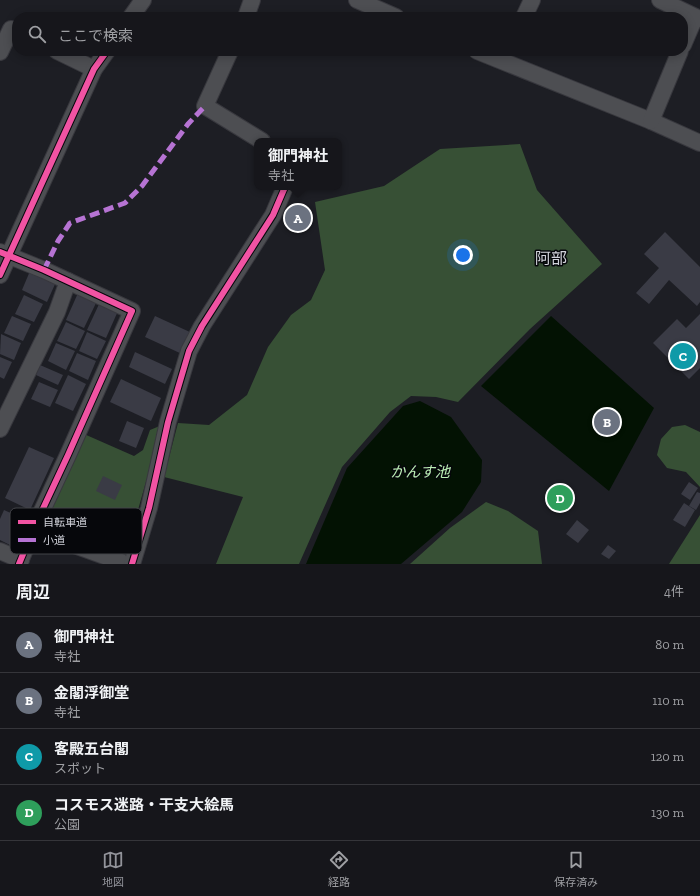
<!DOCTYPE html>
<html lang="ja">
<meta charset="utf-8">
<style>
:root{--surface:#16161b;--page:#1f1f24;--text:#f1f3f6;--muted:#9e9fa3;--line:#35353a;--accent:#92939a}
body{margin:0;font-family:"Zilla Slab","Noto Sans JP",serif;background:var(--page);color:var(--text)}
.you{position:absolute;left:463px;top:255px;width:14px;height:14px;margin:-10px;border:3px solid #fff;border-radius:50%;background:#1a73e8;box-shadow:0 0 0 6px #1a73e833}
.badge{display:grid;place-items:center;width:26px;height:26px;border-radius:50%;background:var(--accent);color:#fff;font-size:13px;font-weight:700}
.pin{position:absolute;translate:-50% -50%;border:2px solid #fff;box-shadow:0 1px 4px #0006}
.popup{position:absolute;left:254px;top:138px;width:88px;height:52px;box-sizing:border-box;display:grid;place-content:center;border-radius:8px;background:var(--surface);filter:drop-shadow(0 1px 3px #0005);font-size:13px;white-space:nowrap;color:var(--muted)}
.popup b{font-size:15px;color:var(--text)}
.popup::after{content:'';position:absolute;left:50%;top:100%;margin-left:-8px;border:8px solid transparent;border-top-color:var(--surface)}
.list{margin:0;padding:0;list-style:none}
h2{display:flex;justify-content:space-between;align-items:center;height:52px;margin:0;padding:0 16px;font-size:17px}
h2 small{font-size:13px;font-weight:400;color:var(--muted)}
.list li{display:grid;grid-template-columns:26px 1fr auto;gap:12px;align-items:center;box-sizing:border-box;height:56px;padding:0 16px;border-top:1px solid var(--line)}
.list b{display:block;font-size:15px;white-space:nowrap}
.list p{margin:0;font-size:13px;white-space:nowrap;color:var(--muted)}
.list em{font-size:13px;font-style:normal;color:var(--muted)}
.icon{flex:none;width:22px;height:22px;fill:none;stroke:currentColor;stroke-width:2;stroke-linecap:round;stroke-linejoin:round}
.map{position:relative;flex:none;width:700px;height:564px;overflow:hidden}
.search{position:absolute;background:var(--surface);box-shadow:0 2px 10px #0003;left:12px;right:12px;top:12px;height:44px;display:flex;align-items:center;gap:10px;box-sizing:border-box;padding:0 14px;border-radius:16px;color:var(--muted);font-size:15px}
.sheet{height:276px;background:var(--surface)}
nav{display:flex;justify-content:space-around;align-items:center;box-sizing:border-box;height:56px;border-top:1px solid var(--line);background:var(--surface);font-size:11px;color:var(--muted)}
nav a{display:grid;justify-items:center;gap:2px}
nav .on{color:var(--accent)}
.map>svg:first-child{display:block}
.forest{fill:#375035}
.water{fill:#031203}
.building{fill:#3a3b45}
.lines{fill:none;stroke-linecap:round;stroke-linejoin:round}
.minor-casing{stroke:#38383e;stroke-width:18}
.minor{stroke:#4d4e52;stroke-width:16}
.quiet{stroke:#b673d3;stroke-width:5;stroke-dasharray:10 5;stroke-linecap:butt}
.cycleway-casing{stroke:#06070b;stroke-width:8}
.cycleway{stroke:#f153a3;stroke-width:6}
.labels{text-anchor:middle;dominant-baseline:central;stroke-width:3;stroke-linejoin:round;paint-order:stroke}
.water-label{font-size:15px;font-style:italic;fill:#bcefb6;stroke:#06070b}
.quarter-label{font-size:16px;fill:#d1d2da;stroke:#06070b}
.key{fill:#06070b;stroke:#434449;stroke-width:1}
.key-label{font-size:11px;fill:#d1d2da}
</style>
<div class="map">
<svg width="700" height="564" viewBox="0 0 700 564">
<rect width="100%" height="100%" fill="#1d1e24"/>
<!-- forest -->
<g class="forest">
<polygon points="520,144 537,190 602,264 530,329 458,402 436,397 411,396 390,412 342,467 299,564 216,564 243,497 164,477 178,423 209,425 247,395 268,347 291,315 311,300 325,270 315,202 384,186 440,149"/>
<polygon points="162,425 125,556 99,540 49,528 45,520 84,434 134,456 143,450 150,430"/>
<polygon points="685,425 700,432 700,487 686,472 667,468 657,455 661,439 672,427"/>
<polygon points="486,502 508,511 538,531 542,564 410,564 450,528"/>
<polygon points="700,515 700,564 669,564"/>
</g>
<!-- water -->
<g class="water">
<polygon points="551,316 654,408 609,491 481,386"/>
<polygon points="420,401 451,417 482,460 481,482 462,512 401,564 306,564 347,468 403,406"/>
</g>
<!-- building -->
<g class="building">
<polygon points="665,232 700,267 700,302 697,306 669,280 649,304 636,293 659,268 644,254"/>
<polygon points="30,271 56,282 47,302 22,290"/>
<polygon points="78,293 97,301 84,328 66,320"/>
<polygon points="24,295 43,304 34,322 15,314"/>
<polygon points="100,302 118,311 106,338 87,330"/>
<polygon points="700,314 700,368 689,379 653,343 677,319 686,328"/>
<polygon points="12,316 31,324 23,341 4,333"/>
<polygon points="155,316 192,333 182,354 145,337"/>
<polygon points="66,322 85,331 76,349 57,341"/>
<polygon points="87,332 106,341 97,359 79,351"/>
<polygon points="1,334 21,343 14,360 0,354"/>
<polygon points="56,343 75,351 66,370 48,361"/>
<polygon points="135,352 172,369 165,384 129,367"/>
<polygon points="77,353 96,361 88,380 69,371"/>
<polygon points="0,357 12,362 4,379 0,377"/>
<polygon points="40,365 63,375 58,385 36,375"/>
<polygon points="68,375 86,384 73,411 55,403"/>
<polygon points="121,379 161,398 151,421 110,402"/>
<polygon points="39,382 58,390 50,407 31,399"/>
<polygon points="127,421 144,428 136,448 119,441"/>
<polygon points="29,447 54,458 30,510 5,498"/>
<polygon points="103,476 122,485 115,500 96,491"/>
<polygon points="689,482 698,488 690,500 681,494"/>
<polygon points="697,492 700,493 700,503 696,510 689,506"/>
<polygon points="684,503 695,510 685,527 673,520"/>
<polygon points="4,510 26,520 14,547 0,540 0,519"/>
<polygon points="577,520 589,530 578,543 566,534"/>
<polygon points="608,545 616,551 609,559 601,554"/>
</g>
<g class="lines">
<!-- minor casing -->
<g class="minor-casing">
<g id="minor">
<polyline points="357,0 396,17"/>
<polyline points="660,0 700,19"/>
<polyline points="131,17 143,0"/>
<polyline points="246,17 252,0"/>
<polyline points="524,17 532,0"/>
<polyline points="683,45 695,17"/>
<polyline points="57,51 94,69"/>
<polyline points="230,51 205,106 262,141"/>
<polyline points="477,51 651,121 700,143"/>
<polyline points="0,52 11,29 17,32"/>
<polyline points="651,121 680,51"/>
<polyline points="0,252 44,270 132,311 68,455 33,530 19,564"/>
<polyline points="0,275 94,69 107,51"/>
<polyline points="0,429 57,312 68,281"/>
<polyline points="33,530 121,562 123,564"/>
<polyline points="0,551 21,560"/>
<polyline points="132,564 149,508 168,422 189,351 202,326 273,215 285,187"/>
</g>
</g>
<!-- minor -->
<use href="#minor" class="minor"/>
<!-- quiet -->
<polyline class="quiet" points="44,270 58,241 70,223 125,203 142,186 188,124 205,106"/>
<!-- cycleway casing -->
<g class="cycleway-casing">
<g id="cycleway">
<polyline points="0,252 44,270 132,311 68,455 33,530 19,564"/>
<polyline points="0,275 94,69 107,51"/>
<polyline points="132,564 149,508 168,422 189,351 202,326 273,215 285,187"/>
</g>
</g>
<!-- cycleway -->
<use href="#cycleway" class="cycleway"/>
</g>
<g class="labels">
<!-- water labels -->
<g class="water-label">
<text x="420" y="472">かんす池</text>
</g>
<!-- quarter labels -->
<g class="quarter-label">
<text x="551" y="258">阿部</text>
</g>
</g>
<!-- legend -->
<rect x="10" y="508" width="132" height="46" rx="6" class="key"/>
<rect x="18" y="520" width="18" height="4" fill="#f153a3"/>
<rect x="18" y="538" width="18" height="4" fill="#b673d3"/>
<g class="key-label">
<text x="43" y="526">自転車道</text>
<text x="43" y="544">小道</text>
</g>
</svg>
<div class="you"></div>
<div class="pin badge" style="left:298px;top:218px;background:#6b7280">A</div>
<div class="popup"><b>御門神社</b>寺社</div>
<div class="pin badge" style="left:607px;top:422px;background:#6b7280">B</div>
<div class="pin badge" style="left:683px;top:356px;background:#0f9aa8">C</div>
<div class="pin badge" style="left:560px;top:498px;background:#2e9e5b">D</div>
<div class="search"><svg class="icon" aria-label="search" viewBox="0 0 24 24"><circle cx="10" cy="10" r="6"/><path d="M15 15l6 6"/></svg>ここで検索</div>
</div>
<section class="sheet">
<h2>周辺<small>4件</small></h2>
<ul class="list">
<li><span class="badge" style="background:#6b7280">A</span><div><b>御門神社</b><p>寺社</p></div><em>80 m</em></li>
<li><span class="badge" style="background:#6b7280">B</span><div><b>金閣浮御堂</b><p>寺社</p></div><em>110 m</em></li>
<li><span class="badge" style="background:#0f9aa8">C</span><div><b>客殿五台閣</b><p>スポット</p></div><em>120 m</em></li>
<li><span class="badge" style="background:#2e9e5b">D</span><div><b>コスモス迷路・干支大絵馬</b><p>公園</p></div><em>130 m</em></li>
</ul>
</section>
<nav>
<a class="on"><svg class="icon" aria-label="map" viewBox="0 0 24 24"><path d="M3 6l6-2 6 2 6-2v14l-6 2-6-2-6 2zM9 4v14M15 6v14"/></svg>地図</a>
<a><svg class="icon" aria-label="directions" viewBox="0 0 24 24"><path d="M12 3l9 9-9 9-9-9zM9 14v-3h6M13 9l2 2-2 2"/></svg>経路</a>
<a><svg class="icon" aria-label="saved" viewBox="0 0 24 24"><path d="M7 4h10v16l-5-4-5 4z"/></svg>保存済み</a>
</nav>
